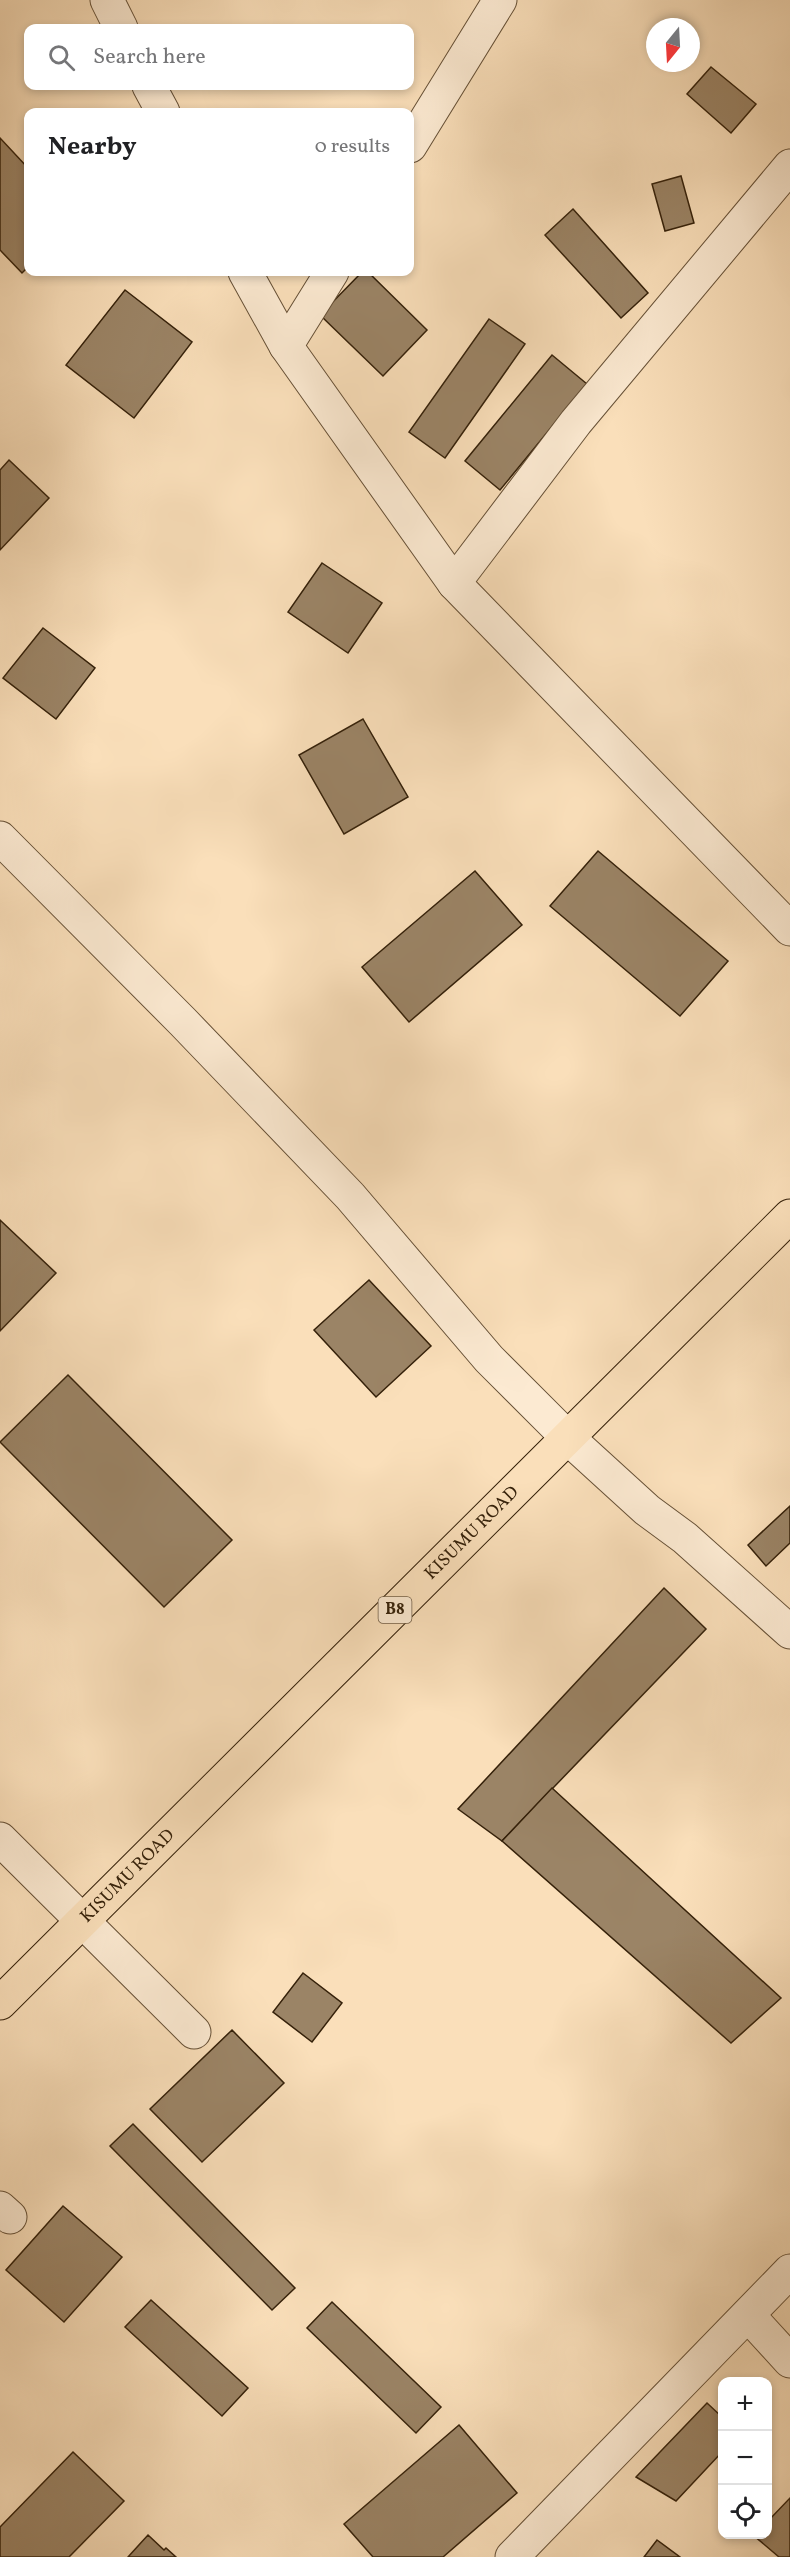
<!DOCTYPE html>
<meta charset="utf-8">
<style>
:root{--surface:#fff;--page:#f6f6f6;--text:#202124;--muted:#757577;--line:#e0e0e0}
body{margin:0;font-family:Vollkorn,serif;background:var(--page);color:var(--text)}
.controls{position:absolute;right:18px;bottom:18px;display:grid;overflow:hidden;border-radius:12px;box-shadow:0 3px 9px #0003}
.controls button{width:54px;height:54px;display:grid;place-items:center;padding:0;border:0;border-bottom:2px solid var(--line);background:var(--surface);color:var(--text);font:30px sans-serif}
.compass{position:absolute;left:646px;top:18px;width:54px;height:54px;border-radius:50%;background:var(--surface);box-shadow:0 3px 9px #0003;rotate:198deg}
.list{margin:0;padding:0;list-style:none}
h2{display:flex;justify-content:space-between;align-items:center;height:78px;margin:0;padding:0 24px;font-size:26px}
h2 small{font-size:20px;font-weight:400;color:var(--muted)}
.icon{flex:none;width:33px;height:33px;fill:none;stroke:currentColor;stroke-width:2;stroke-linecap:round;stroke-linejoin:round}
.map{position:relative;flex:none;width:790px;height:2557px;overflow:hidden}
.search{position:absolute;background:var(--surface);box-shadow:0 3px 9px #0003;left:24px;top:24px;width:390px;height:66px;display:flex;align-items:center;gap:15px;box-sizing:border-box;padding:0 21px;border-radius:12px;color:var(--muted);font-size:22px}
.panel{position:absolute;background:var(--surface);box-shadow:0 3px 9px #0003;left:24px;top:108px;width:390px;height:168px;border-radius:12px}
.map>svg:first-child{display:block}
.building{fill:#9b8466;stroke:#35210a;stroke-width:1.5}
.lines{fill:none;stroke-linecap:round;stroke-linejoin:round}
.street-casing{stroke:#665036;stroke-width:35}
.highway-casing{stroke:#35210a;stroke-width:35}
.street{stroke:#fcead2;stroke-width:33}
.highway{stroke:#fadfba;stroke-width:33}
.labels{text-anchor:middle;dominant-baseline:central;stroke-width:4.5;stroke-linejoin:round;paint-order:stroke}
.shield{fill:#fcead2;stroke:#715d46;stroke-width:1.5}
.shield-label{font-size:16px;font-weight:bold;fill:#35210a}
.street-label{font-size:18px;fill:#35210a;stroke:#fcead2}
</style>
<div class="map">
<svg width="790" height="2557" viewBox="0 0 790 2557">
<rect width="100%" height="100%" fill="#fadfba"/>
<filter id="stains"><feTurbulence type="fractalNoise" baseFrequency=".00333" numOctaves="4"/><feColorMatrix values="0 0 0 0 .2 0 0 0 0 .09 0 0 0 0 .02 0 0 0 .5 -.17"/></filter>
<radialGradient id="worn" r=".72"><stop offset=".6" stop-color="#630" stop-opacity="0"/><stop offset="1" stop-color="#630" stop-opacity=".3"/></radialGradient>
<!-- building -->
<g class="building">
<polygon points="711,67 756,104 731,133 687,94"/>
<polygon points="0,138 28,168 28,267 22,273 0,250"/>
<polygon points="681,176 694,223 665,231 652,184"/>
<polygon points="573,209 648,293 621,318 545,235"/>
<polygon points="362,272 368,272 427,330 383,376 320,315"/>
<polygon points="125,290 192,342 134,418 66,365"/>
<polygon points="489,319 525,344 445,458 409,432"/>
<polygon points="552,355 587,384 500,490 465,461"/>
<polygon points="9,460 49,498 0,550 0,470"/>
<polygon points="322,563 382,603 348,653 288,612"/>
<polygon points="43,628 95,668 56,719 3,678"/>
<polygon points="363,719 408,797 344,834 299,755"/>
<polygon points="598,851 728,961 680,1016 550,906"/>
<polygon points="475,871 522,925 409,1022 362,967"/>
<polygon points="0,1220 56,1273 0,1331"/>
<polygon points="369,1280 431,1346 376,1397 314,1330"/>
<polygon points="68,1375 232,1540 164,1607 0,1442"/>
<polygon points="790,1506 790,1543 766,1566 748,1545"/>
<polygon points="664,1588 706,1629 502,1841 458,1809"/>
<polygon points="552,1788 781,1998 731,2043 502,1841"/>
<polygon points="303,1973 342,2003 312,2042 273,2012"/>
<polygon points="232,2030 284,2083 202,2162 150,2109"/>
<polygon points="133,2124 295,2288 272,2310 110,2146"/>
<polygon points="63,2206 122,2257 64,2322 6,2270"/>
<polygon points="151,2300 248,2388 222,2416 125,2327"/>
<polygon points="332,2302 441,2407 416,2433 307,2328"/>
<polygon points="707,2403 722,2417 722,2452 676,2501 636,2477"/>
<polygon points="459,2425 517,2493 443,2557 373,2557 344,2524"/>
<polygon points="73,2452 124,2501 69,2557 0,2557 0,2527"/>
<polygon points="790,2498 790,2557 779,2557 753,2535 768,2534 768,2521"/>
<polygon points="148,2535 164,2550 166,2548 176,2557 128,2557"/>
<polygon points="657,2540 680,2557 644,2557"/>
</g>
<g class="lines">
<!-- street casing -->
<g class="street-casing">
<g id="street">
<polyline points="107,0 121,28"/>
<polyline points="149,86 163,112"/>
<polyline points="410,146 500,0"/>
<polyline points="245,272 286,346 454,583 790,929"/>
<polyline points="286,346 332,272"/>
<polyline points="454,583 576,422 790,166"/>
<polyline points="0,838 183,1022 350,1196 489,1359 568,1438 647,1510 685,1538 790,1632"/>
<polyline points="0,1839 194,2032"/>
<polyline points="0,2208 10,2217"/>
<polyline points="748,2315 790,2361"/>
<polyline points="512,2557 790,2271"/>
</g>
</g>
<!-- highway casing -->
<g class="highway-casing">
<g id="highway">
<path id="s1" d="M0 2003 790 1216"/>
</g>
</g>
<!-- street -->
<use href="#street" class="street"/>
<!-- highway -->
<use href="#highway" class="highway"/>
</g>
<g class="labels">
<!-- shield labels -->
<rect class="shield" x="378.5" y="1597" width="33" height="26" rx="4.5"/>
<g class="shield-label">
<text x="395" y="1610">B8</text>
</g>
<!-- street labels -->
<g class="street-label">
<text stroke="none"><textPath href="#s1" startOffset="666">KISUMU ROAD</textPath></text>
<text stroke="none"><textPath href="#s1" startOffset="180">KISUMU ROAD</textPath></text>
</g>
</g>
<rect width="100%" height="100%" filter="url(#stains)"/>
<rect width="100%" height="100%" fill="url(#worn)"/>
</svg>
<div class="controls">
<button>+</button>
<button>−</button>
<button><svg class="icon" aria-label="locate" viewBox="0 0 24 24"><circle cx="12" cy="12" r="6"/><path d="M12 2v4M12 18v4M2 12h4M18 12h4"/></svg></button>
</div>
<svg class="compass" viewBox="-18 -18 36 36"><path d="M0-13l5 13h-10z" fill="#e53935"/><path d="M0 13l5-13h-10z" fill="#757577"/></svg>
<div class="search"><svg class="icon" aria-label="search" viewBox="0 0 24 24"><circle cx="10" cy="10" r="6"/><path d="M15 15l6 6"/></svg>Search here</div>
<section class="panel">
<h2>Nearby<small>0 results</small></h2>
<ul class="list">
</ul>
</section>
</div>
